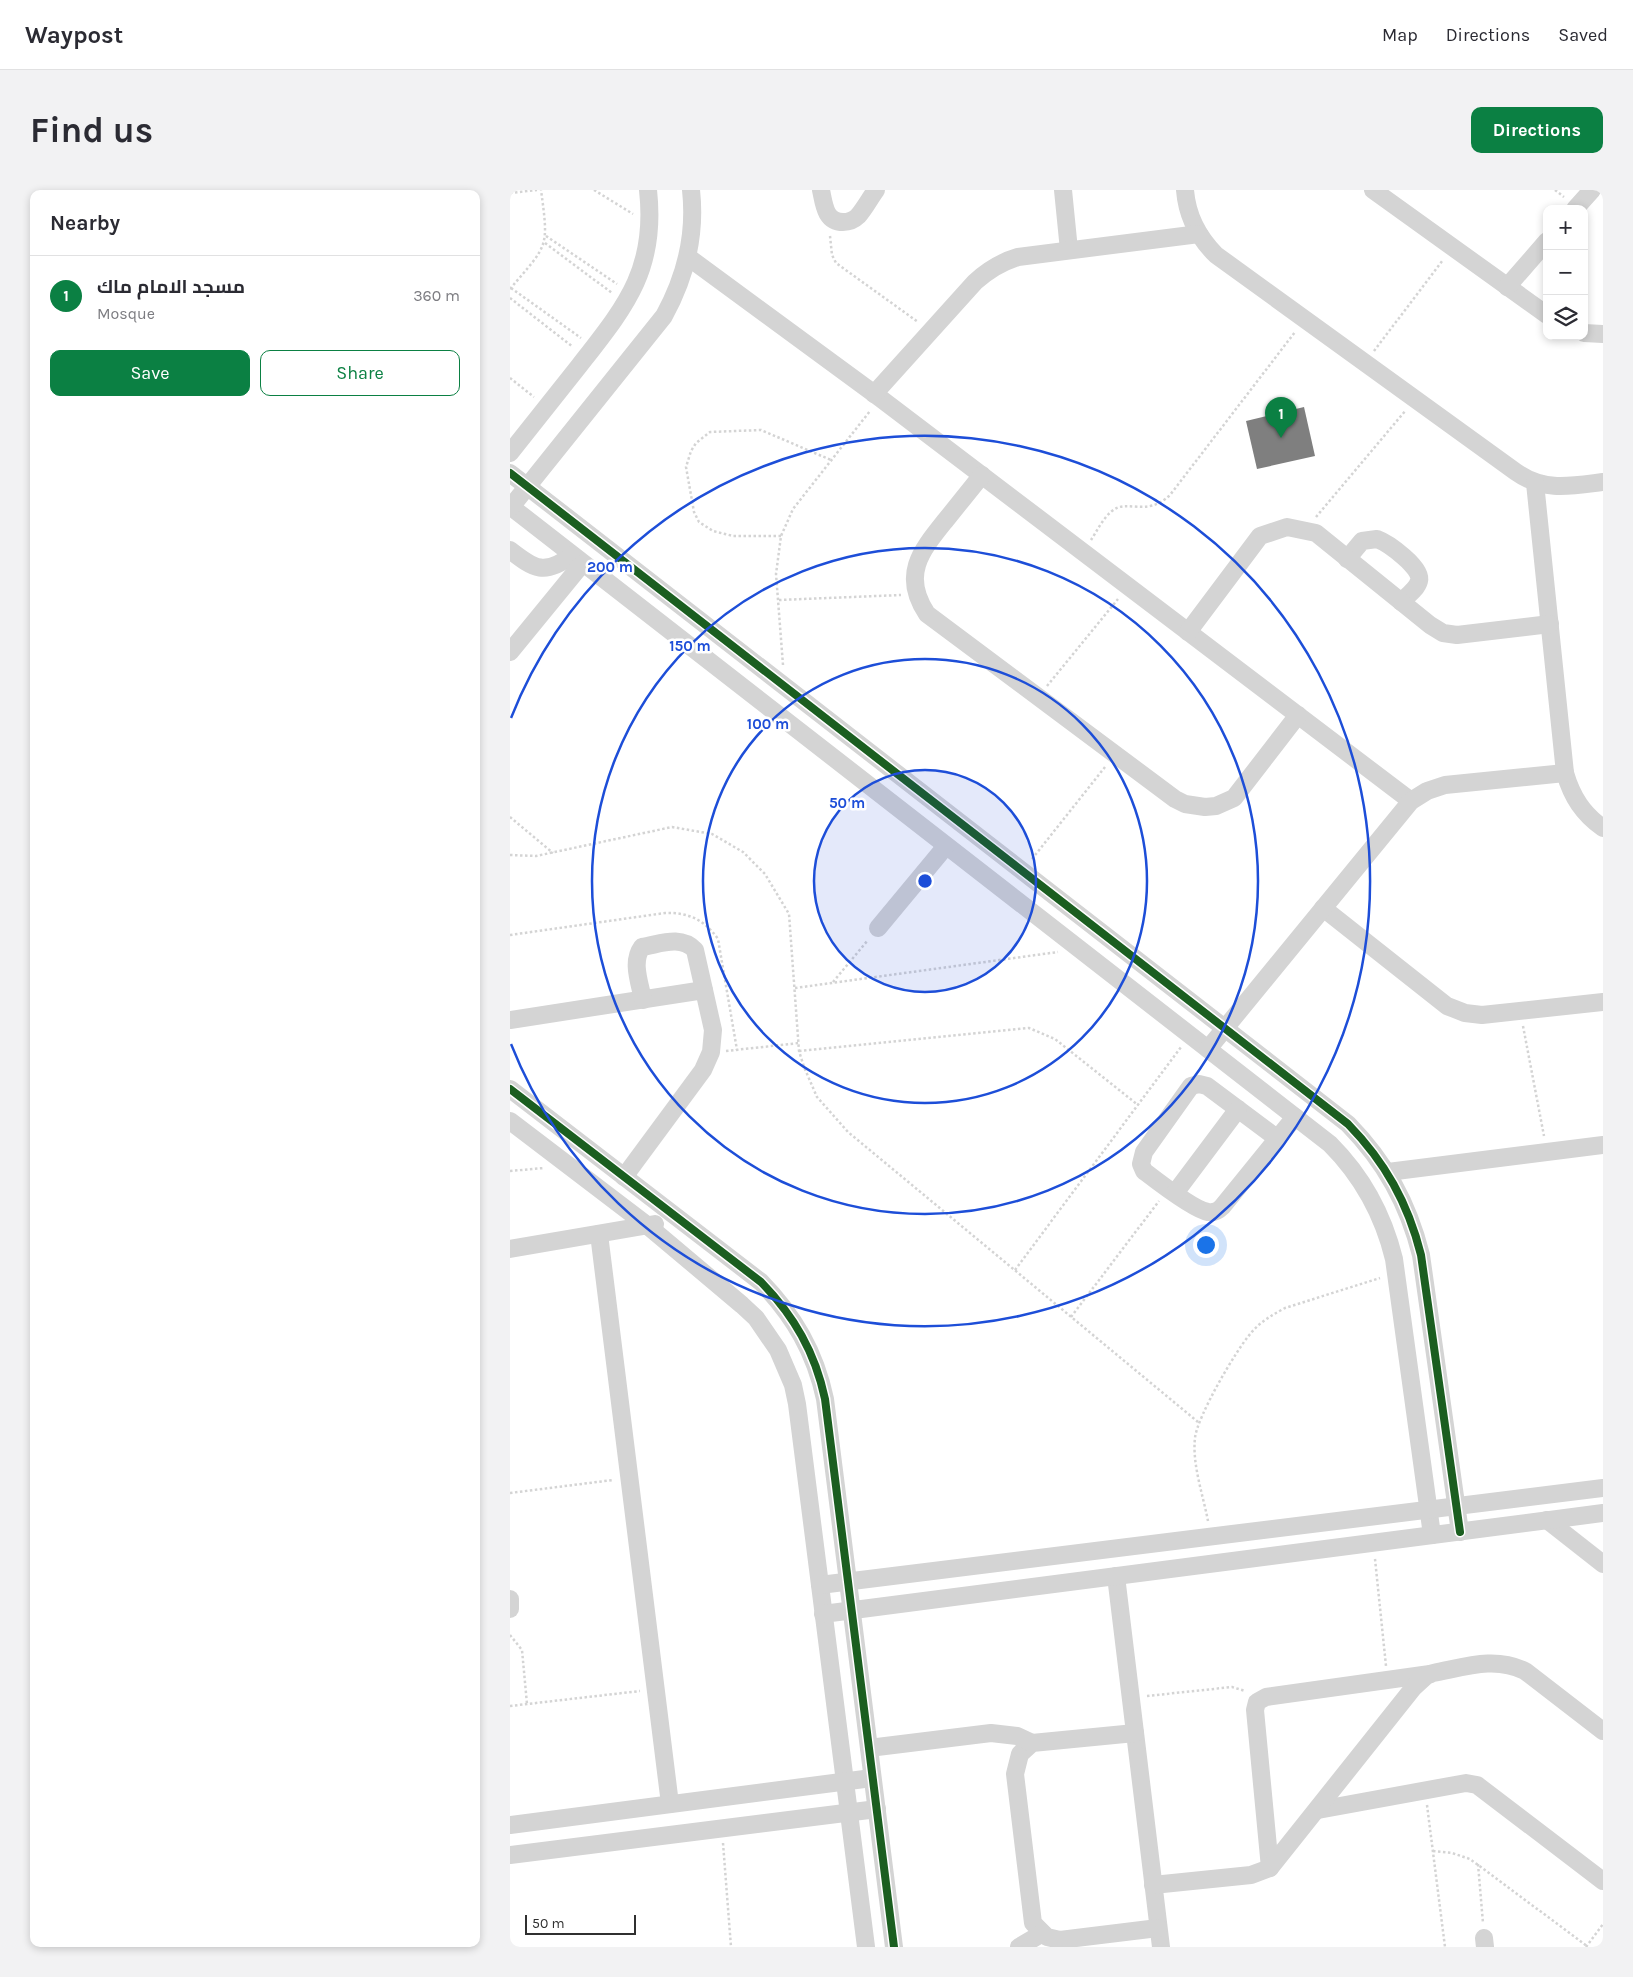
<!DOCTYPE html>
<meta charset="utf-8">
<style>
:root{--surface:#fff;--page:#f2f2f3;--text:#2b2b33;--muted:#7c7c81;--line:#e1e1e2;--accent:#0b8043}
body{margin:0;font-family:Karla,Cairo,sans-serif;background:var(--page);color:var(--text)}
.controls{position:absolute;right:15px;top:15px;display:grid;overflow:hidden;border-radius:10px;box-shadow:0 2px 8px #0003}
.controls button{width:45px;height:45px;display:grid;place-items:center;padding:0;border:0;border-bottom:1px solid var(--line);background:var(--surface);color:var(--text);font:25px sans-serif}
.scale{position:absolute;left:15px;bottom:12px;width:111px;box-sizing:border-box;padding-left:5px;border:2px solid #303030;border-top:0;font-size:14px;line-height:18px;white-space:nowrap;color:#303030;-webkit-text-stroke:4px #fff;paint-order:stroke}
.you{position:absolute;left:695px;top:1054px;width:18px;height:18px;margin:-12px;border:4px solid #fff;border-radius:50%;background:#1a73e8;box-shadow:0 0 0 8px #1a73e833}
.badge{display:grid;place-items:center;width:32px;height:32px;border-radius:50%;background:var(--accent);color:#fff;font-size:16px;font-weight:700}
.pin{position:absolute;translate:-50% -41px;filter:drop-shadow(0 1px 2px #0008)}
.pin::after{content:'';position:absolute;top:26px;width:18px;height:15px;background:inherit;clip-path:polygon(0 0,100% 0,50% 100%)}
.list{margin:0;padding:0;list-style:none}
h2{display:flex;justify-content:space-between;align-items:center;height:65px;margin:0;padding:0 20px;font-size:21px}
h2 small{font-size:16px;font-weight:400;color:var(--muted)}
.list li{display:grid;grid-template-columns:32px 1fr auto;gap:15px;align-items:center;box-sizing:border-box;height:80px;padding:0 20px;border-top:1px solid var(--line)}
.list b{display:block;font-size:19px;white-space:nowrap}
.list p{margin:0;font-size:16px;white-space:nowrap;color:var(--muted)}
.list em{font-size:16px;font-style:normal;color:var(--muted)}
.actions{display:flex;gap:10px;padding:15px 20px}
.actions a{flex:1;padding:11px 0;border:1px solid var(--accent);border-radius:10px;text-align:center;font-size:18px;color:var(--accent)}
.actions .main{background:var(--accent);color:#fff}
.icon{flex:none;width:28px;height:28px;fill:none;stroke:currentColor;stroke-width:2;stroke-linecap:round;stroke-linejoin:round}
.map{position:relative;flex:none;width:1093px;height:1757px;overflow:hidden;border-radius:10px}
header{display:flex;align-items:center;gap:30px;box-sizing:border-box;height:70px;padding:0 25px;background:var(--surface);border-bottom:1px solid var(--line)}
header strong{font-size:24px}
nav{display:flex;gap:28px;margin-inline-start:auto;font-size:18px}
.intro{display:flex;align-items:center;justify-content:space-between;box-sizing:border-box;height:120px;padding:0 30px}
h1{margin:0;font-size:35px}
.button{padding:12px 22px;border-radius:10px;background:var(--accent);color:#fff;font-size:18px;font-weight:700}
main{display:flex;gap:30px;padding:0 30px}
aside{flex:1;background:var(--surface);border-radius:10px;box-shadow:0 2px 8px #0003}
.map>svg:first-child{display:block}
.building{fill:#7f7f7f}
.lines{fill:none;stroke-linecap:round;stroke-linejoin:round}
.path{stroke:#d4d4d4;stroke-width:2.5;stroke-dasharray:2.5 2.5;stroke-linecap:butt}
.minor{stroke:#d4d4d4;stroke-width:18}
.cycleway-casing{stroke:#fff;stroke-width:11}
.cycleway{stroke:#1b5e20;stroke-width:8}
.ring{fill:none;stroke:#1d4ed8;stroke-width:2.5}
.centre{fill:#1d4ed8;stroke:#fff;stroke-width:2.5}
.ring-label{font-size:15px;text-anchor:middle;font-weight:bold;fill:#1d4ed8;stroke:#fff;stroke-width:5;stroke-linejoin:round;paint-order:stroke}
</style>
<header>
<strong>Waypost</strong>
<nav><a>Map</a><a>Directions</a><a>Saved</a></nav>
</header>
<div class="intro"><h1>Find us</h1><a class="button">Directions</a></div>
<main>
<aside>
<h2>Nearby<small></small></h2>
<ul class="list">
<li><span class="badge">1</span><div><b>مسجد الامام ماك</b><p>Mosque</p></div><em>360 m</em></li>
</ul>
<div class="actions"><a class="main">Save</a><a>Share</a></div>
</aside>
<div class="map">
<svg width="1093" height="1757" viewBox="0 0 1093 1757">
<rect width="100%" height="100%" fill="#fff"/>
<!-- building -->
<polygon class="building" points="794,217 805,266 747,279 736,231"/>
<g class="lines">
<!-- path -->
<g class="path">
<polyline points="84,0 123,24"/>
<polyline points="1045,0 1054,7"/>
<polyline points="0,3 27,0"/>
<polyline points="36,46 107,94"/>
<polyline points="320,46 322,65 326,73 408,132"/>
<polyline points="35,53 102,103"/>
<polyline points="1,98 71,148"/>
<path d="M0 99C38 54 39 59 31 0"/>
<polyline points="0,108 63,157"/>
<polyline points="864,161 933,70"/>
<polyline points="0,188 24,207"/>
<polyline points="806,327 896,220"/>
<polyline points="271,346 223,346 203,341 189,332 184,322 176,277 181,261 186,253 200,242 251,240 321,270"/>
<path d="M581 350C587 341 593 328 602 321 617 308 636 328 660 305L785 142"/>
<polyline points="269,410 391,405"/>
<polyline points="273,475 266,384 271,346 283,319 360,221"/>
<polyline points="537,496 608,409"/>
<polyline points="0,627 43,663"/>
<polyline points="0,665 26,666 162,637 202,644 233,662 255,684 279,724 289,861 294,877 307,907 338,942 688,1232"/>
<polyline points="522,669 595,577"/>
<path d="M0 745 155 723C178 722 195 730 208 749L227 860"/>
<polyline points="323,792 358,750"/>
<polyline points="285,798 548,762"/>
<polyline points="1013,836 1034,946"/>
<polyline points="216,861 289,853"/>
<polyline points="289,861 519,838 545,849 628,915"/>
<polyline points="0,981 34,978"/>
<polyline points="505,1080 671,857"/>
<polyline points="561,1127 649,1011"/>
<polyline points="0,1303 103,1290"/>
<path d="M698 1331C693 1305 682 1274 685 1248 687 1227 726 1160 741 1143 750 1132 762 1125 775 1118L870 1088"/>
<polyline points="865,1369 876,1476"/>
<polyline points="0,1445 12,1460 17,1514"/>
<polyline points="637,1506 722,1497 735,1501"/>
<polyline points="0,1516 130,1501"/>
<polyline points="917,1615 935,1757"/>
<polyline points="213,1653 221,1757"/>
<polyline points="923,1661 942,1663 960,1669 1077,1756"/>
<polyline points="968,1674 973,1733"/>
<polyline points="1076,1757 1093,1734"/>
</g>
<!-- minor -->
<g class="minor">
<path d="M311 0C314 14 315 32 333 32 339 32 344 30 348 26 355 18 360 8 366 0"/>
<polyline points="553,0 559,60"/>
<path d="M675 0C677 26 688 47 706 65L1006 282C1034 302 1061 296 1093 292"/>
<polyline points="863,0 1037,125"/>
<polyline points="1065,19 1082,0"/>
<polyline points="178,67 370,208 901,611"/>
<polyline points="997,97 1037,51"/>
<polyline points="1074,143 1093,144"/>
<path d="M364 204 465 92C478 80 491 72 508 67L689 44"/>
<path d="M0 263C23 234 46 205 69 176 115 117 147 80 138 0"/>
<path d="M0 283 838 934C875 972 898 1013 911 1065L950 1342"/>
<path d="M472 285C460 300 447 316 435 331 411 361 391 385 417 424L665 609 675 614 695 617 706 616 724 608 788 525"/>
<path d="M1025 293 1055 583C1062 607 1073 624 1093 638"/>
<path d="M0 316 820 954C853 987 873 1024 884 1069L922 1345"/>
<path d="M1 317 154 126C176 86 186 45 181 0"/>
<path d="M0 360C24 379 35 386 62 365"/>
<path d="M837 369 852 351 867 349C878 353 913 378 909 391 907 399 897 406 891 412"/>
<polyline points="678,442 750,346 777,337 806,343 920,435 933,443 947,445 1040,434"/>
<polyline points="0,462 72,374"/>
<polyline points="813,718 937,816 955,823 972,825 1093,812"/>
<polyline points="368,738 436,656"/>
<polyline points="0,830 194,800"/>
<polyline points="698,859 901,611 917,601 935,595 1055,583"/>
<path d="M0 899 251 1092C284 1126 305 1162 315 1209L384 1757"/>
<polyline points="0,931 138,1036 232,1115 246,1128 268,1160 283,1195 287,1214 356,1757"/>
<path d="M768 949 697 896 689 894 681 896 634 962 631 974 634 981C647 991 684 1020 698 1022 703 1023 708 1021 712 1017L785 927"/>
<polyline points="878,982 1093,955"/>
<path d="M114 987 193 880 201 862 203 840 185 760C170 745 151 754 132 757 121 772 130 793 133 810"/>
<polyline points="665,1003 728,919"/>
<polyline points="89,1044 160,1614"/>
<polyline points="0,1059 145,1034"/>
<polyline points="1037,1330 1093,1374"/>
<polyline points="606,1386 651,1757"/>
<polyline points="310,1395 1093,1298"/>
<polyline points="0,1409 0,1419"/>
<polyline points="313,1424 1093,1323"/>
<polyline points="625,1543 522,1553 510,1564 505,1584 523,1733 537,1747 550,1750 648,1738"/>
<polyline points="359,1558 481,1543 507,1546 522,1553"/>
<polyline points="808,1620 956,1593 967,1595 1093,1691"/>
<polyline points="0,1635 362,1588"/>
<polyline points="0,1665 367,1619"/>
<polyline points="760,1678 745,1520 747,1512 756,1507 920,1484"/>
<path d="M643 1695 741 1685 760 1678 904 1497 916 1486 923 1483C955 1477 985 1466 1015 1481L1093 1541"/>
<polyline points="974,1748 975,1757"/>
<polyline points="509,1757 531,1744"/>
</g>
<!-- cycleway casing -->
<g class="cycleway-casing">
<g id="cycleway">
<path d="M0 283 838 934C875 972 898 1013 911 1065L950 1342"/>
<path d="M0 899 251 1092C284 1126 305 1162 315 1209L384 1757"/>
</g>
</g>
<!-- cycleway -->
<use href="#cycleway" class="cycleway"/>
</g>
<!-- distance rings -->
<circle cx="415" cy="691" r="111" fill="#1d4ed8" fill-opacity=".12"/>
<g class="ring">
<circle cx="415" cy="691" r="111"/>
<circle cx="415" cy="691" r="222"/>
<circle cx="415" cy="691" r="333"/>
<path d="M1 528A445 445 0 1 1 1 854"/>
</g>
<circle cx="415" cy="691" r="8" class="centre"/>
<g class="ring-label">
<text x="100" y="382">200 m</text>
<text x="180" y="461">150 m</text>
<text x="258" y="539">100 m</text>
<text x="337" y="618">50 m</text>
</g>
</svg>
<div class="controls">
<button>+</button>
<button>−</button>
<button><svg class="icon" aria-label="layers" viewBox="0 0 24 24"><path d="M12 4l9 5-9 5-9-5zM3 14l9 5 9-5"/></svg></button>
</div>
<div class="scale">50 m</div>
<div class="you"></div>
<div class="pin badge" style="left:771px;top:248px">1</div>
</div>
</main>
